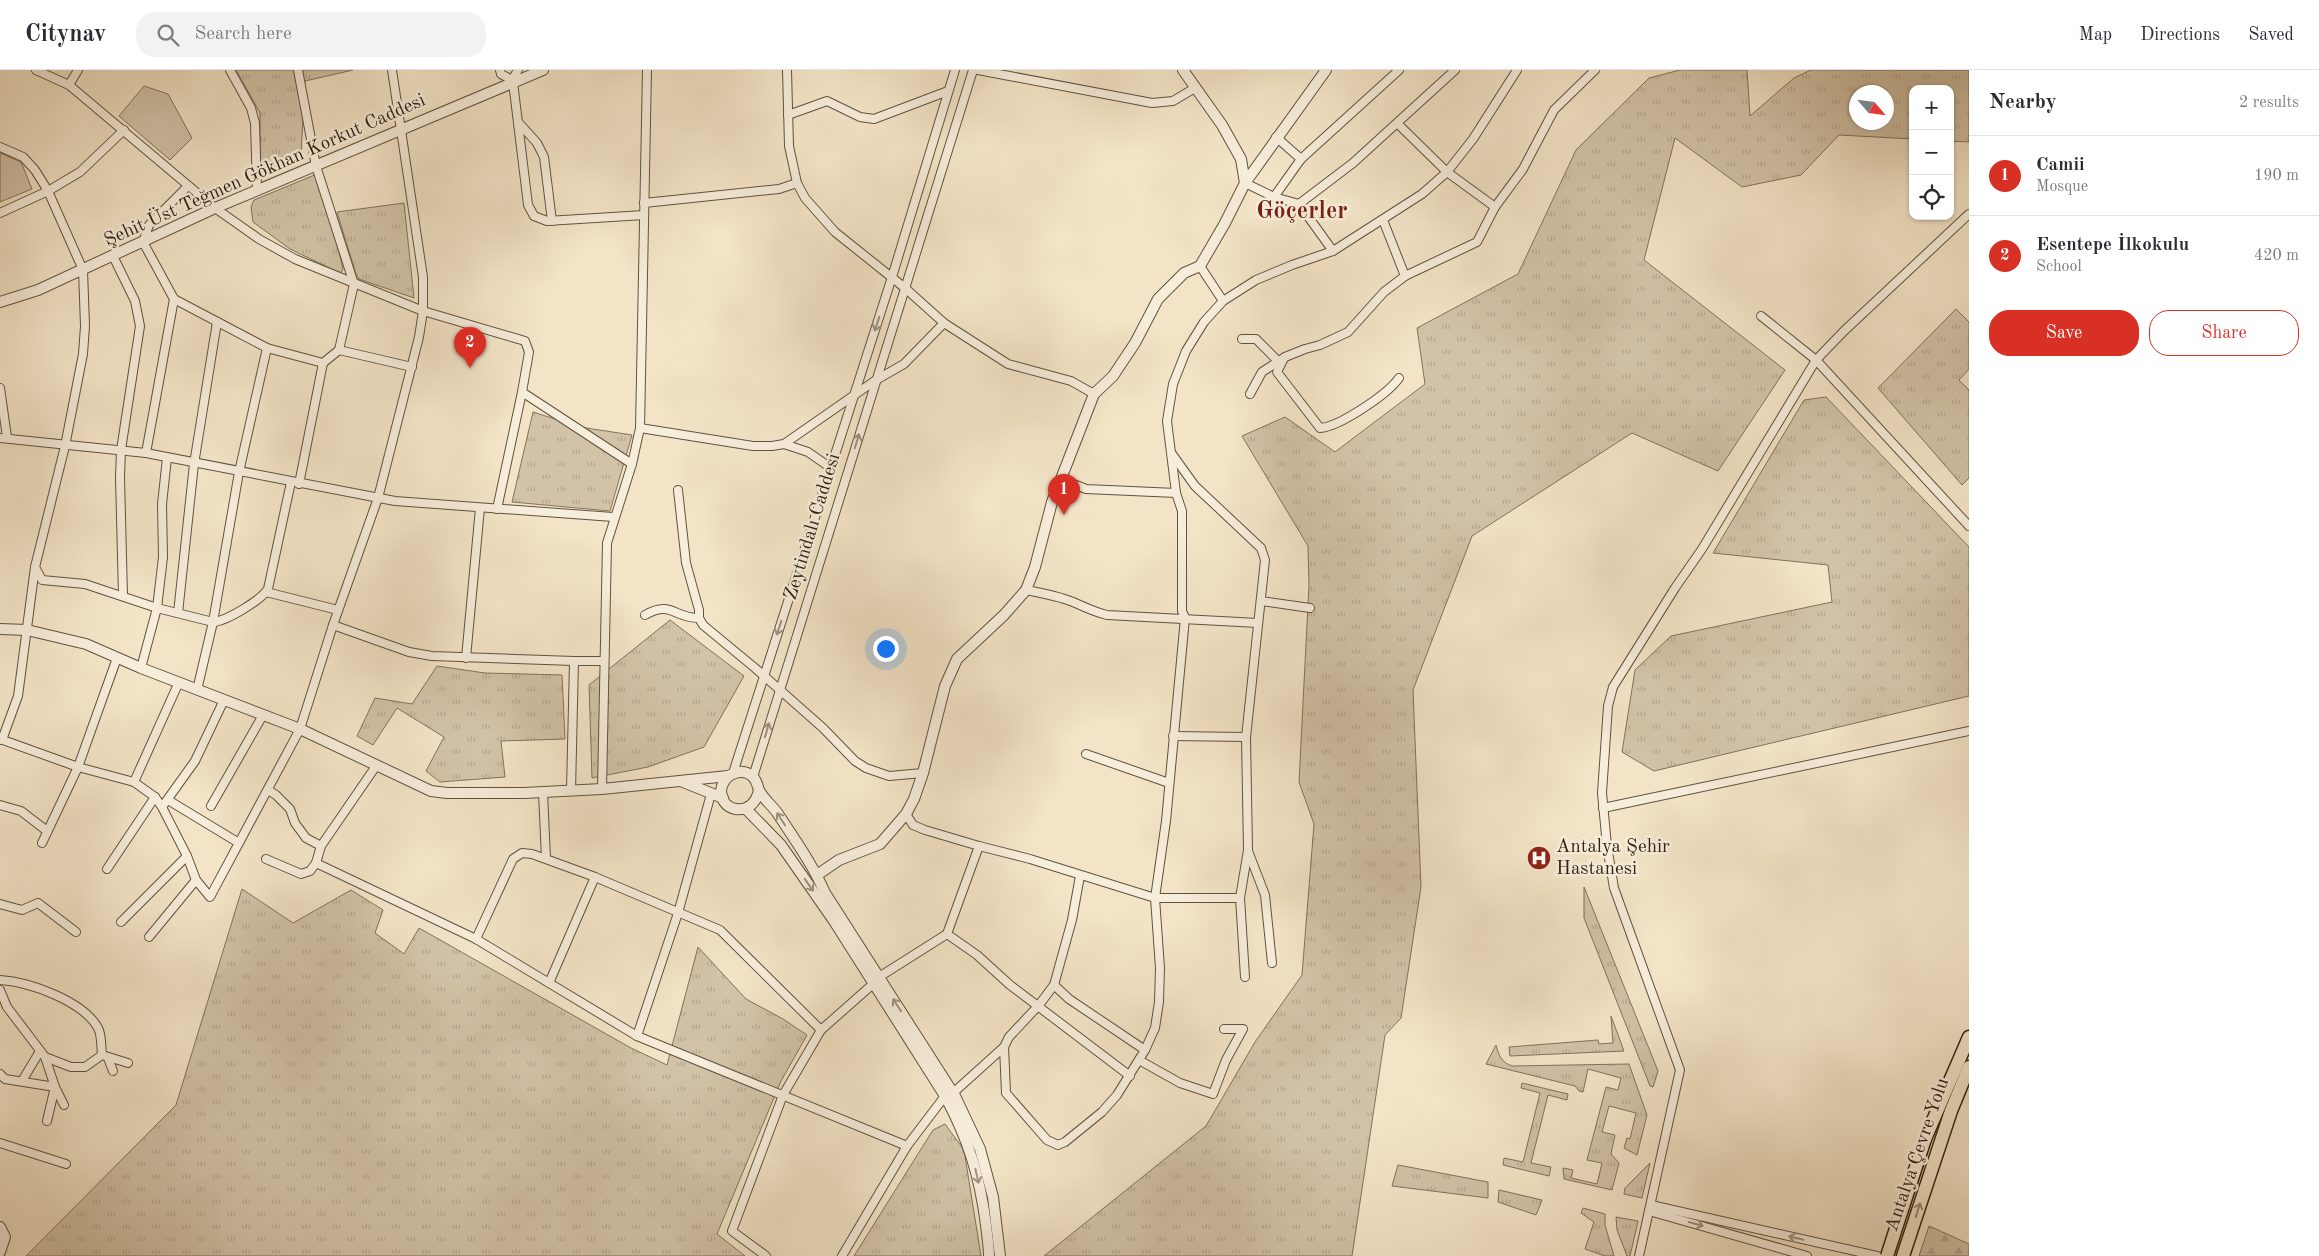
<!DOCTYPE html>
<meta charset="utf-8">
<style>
:root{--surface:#fff;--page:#f2f2f3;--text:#2b2b33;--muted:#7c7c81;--line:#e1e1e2;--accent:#d93025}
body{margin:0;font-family:"Old Standard TT",serif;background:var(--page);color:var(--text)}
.controls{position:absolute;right:15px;top:15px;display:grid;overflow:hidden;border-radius:10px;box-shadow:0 1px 4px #0004}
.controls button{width:45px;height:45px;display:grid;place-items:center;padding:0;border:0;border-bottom:1px solid var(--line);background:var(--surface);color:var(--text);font:25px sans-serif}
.compass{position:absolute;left:1849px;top:15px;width:45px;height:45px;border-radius:50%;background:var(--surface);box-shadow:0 1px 4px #0004;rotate:118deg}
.you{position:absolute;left:885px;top:578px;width:18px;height:18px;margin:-12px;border:4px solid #fff;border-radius:50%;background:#1a73e8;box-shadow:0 0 0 8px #1a73e833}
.badge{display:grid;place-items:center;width:32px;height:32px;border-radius:50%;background:var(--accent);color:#fff;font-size:16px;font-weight:700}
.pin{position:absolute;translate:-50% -41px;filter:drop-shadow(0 1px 2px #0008)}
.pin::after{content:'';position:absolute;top:26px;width:18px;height:15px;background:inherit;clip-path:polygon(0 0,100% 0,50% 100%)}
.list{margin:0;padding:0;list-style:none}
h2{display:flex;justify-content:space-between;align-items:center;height:65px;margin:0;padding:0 20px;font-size:21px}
h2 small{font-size:16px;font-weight:400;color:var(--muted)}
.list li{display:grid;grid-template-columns:32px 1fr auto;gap:15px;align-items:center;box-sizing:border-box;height:80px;padding:0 20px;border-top:1px solid var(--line)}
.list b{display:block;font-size:19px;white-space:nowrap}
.list p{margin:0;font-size:16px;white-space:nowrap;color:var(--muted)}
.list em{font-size:16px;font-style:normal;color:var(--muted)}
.actions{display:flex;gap:10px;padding:15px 20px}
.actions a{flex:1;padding:11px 0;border:1px solid var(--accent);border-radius:20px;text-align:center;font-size:18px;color:var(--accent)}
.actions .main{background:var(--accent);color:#fff}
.icon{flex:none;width:28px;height:28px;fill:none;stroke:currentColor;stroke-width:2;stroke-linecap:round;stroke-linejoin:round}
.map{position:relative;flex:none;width:1969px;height:1186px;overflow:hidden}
header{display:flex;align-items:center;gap:30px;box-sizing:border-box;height:70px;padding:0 25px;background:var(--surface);border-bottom:1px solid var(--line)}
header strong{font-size:24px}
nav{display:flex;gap:28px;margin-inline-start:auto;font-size:18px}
.search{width:350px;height:45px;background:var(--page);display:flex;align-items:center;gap:12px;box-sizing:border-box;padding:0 18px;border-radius:20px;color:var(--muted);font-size:19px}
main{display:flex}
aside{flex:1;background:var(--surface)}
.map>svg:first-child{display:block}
.grass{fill:url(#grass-tufts);stroke:#81725c;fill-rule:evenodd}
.forest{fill:url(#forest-firs);stroke:#81725c}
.park{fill:#d2c3a8;stroke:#81725c}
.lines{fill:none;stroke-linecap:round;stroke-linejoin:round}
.minor-casing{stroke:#61523e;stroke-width:10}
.tertiary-casing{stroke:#61523e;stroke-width:12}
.primary-casing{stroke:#302111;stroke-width:15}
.minor{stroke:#f7eddb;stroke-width:8}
.tertiary{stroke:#f7eddb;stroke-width:10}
.primary{stroke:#f3e4c7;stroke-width:12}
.oneway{stroke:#9d9180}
.oneway2{stroke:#9b8c75}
.labels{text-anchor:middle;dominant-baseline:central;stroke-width:5;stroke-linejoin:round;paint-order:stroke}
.street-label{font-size:19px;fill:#302111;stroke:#f7eddb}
.poi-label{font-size:19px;fill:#302111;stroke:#f7eddb;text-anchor:start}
.district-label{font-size:24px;font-weight:bold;fill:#7a1f14;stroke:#f7eddb}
</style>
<header>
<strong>Citynav</strong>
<div class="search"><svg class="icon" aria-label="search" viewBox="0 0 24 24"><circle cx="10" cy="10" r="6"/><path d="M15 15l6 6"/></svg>Search here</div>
<nav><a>Map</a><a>Directions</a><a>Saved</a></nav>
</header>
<main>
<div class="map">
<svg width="1969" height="1186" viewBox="0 0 1969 1186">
<defs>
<pattern id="grass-tufts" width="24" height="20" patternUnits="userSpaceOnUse" patternTransform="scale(1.25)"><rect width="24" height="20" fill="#d2c3a8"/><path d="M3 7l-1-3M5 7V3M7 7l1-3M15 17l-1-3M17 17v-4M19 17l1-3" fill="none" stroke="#b5a790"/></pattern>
<pattern id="forest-firs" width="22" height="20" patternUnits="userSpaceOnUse" patternTransform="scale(1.25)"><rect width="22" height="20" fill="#d2c3a8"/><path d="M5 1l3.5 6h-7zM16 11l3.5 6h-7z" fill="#b5a790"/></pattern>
</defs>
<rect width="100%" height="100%" fill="#f3e4c7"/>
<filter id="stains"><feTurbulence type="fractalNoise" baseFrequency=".004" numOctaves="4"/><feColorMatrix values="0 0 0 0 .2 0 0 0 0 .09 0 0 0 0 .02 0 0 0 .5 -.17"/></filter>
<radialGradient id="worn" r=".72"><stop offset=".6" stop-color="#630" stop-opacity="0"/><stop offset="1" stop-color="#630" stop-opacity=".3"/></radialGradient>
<!-- grass -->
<g class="grass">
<polygon points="236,0 353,0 305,11 301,86 260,100 260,43"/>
<path d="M1680 0H1747L1750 46 1794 8 1811 0H1969V72L1950 71V19H1913V69L1839 65 1801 105 1742 117 1675 68 1644 190 1785 300 1718 401 1632 363 1472 466 1413 620 1421 817 1401 948 1385 965 1352 1186H1044L1206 1056 1255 972 1302 905 1314 754 1299 712 1309 515 1308 476 1242 366 1285 347 1335 382 1425 314 1417 258 1518 204 1576 80 1649 8ZM1856 22H1886V52H1856Z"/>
<polygon points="317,104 341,190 343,200 340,203 290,179 253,152 251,137 254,130"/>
<polygon points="404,133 414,228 359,209 356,204 337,142"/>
<polygon points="1956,239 1969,252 1969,299 1959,310 1969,320 1969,408 1962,415 1878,318"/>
<polygon points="1826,327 1969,477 1969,626 1654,701 1622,682 1635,600 1671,566 1832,532 1828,495 1713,483 1804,330"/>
<polygon points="533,342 580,357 632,365 610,441 512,432"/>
<polygon points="670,550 744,606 704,677 648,697 592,708 589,615"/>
<polygon points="437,596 485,603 562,605 565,669 501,671 505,707 440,712 426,701 444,667 397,638 373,675 357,666 375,628 412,634"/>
<polygon points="1584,817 1658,1001 1653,1017 1650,1016 1584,848"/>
<polygon points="242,819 293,853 351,820 383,840 375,863 404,884 419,858 631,978 667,995 698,877 746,929 783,949 807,965 781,1011 717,1164 745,1186 26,1186 176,1035"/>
<polygon points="1611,946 1624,981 1510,986 1509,977 1598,970 1599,974 1613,973"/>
<path d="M1496 975C1499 986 1501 992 1512 996L1629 994 1647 1045 1637 1085 1624 1078 1627 1068 1630 1069 1636 1043 1609 1036 1602 1062 1615 1065 1611 1084 1619 1093 1612 1120 1564 1109 1563 1098 1573 1100 1571 1108 1597 1114 1602 1093 1587 1090 1606 1017 1618 1020 1621 1008 1588 999 1583 1022 1579 1021 1575 1016 1486 994Z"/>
<polygon points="1522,1013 1568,1024 1567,1030 1548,1025 1531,1093 1551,1097 1549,1106 1503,1095 1504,1088 1523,1092 1540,1023 1521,1018"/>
<polygon points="945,1054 964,1080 981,1186 854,1186 933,1060"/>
<polygon points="1650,1093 1642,1128 1624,1124 1625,1118"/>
<polygon points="1398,1095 1488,1112 1488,1128 1392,1116"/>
<polygon points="1499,1120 1542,1130 1536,1145 1498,1132"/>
<polygon points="1583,1138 1605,1144 1605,1155 1614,1186 1605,1186 1585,1179 1594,1152 1581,1143"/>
<polygon points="1616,1147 1638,1151 1630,1186 1627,1186 1617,1160"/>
</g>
<!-- forest -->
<polygon class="forest" points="1929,1156 1969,1174 1969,1186 1919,1186"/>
<!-- park -->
<g class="park">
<polygon points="144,16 168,24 192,68 170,90 119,46"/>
<polygon points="0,83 21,92 32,119 0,132"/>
</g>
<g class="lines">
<!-- minor casing -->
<g class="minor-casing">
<g id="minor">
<polyline points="36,0 69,15 215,138 259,169 295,189 423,241 525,271 529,282 522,322 632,394"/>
<polyline points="230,0 251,38 255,53 257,120"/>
<polyline points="298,0 316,96 354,214 339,280 412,297"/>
<polyline points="500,0 501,4 512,10 513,12 528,135 534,146 547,151 644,145"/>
<polyline points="787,0 789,76 797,113 805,128 835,162 905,218 944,253 1008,294 1071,311 1094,324"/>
<polyline points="978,0 1152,33 1173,31 1195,18"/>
<polyline points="512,10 518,0"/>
<polyline points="69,15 78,0"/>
<polyline points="788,45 827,31 860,47 874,49 948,21"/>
<polyline points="518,52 537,73 544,87 552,151"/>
<polyline points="1398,54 1447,102 1495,137"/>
<polyline points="1276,67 1301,89"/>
<polyline points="0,77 23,87 35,100 48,121 83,200 85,256 83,284 65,376 35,497 18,626 2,670"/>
<polyline points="1245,113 1274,127 1299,134 1333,181"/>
<polyline points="188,116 149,155 143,172 174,229 267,278 239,402 213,552 197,620"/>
<polyline points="1274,127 1301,89 1399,0"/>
<polyline points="644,133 779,119 797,113"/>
<polyline points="1299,134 1353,93 1455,0"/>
<polyline points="0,143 48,121 80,102 124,60"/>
<polyline points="1383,150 1405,206"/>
<polyline points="113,186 135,231 140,256 121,380 120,407 123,526"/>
<polyline points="1200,196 1223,231"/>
<polyline points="1761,246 1816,290 1969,456"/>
<polyline points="1242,269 1256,269 1278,291"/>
<polyline points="267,278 323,293"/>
<path d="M1284 288 1277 302 1320 358C1339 357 1388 324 1399 308"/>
<polyline points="0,318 7,367"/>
<polyline points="1250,324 1262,302 1285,287 1305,279 1320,275 1348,262 1384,222 1405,206 1477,172 1495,137 1523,99 1554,40 1595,0"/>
<polyline points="640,358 753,376 772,376 784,374 876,310 904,294 944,253"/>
<polyline points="0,368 146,383 395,431 613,447"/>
<polyline points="784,374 808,382 831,398"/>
<polyline points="146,383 174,229"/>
<polyline points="1172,384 1195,416 1261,478 1265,490 1246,667 1248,780 1240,828 1245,907"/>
<polyline points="1061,409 1086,419 1176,423"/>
<polyline points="299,414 323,293 339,280"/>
<polyline points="678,420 686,493 699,540 699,548 703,555 755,598 823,658 855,691 866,698 889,706 923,703"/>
<polyline points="497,439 522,322"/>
<path d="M35 497 42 510 85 514 157 538 213 552C227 551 261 530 268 519L291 412"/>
<path d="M1026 520C1042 523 1058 526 1073 532 1085 537 1094 542 1107 545L1258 553"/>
<polyline points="266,522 338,540"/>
<polyline points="1261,531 1310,538"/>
<polyline points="178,543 194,394 217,252"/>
<path d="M645 545C672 530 673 548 699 548"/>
<polyline points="333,555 409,582 432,586 574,591"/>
<polyline points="466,588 480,438"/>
<polyline points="141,598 157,538 163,487 162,434 167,388"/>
<polyline points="1173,666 1246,667"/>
<polyline points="0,669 78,697 134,712 155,727 162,737 187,786 196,810 210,827 300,659 333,555 378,428 419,267 423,241 423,207 392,0"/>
<polyline points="1086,684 1169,713"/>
<polyline points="733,703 892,207 955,0"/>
<polyline points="753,707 973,0"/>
<polyline points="134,712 179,612"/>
<polyline points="602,719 607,473 632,394 640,358 647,0"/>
<polyline points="268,720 276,725 290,739 295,753 306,768 321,776"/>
<polyline points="571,721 574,591 603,591"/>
<polyline points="543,722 546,788"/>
<polyline points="168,730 239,773"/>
<polyline points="0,735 21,741 47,761"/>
<polyline points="211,736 263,645"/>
<polyline points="162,737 195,691 224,630"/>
<polyline points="1603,738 1969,661"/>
<polyline points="906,744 913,755 925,760 979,776 1030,789 1155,828 1240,828"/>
<polyline points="42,773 78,697 117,588"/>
<polyline points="1248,781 1265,825 1272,893"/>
<polyline points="266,789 301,804 310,801 316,793 321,776 376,696"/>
<polyline points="316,793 476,869 637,966 907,1076"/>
<polyline points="107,799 155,727"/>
<polyline points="1080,806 1072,850 1054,915 1039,935 1009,967 1004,977 1006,1023 1047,1070 1058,1075 1065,1072 1102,1042 1117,1025 1145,980 1155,958 1159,932 1160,898 1155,828 1166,751 1185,548 1182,541 1182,441 1176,423 1167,351 1173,314 1186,281 1204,252 1223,231 1256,210 1292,195 1333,181 1422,124 1447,102 1473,69 1517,0"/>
<polyline points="0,834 22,840 38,833 76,862"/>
<polyline points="121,852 187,786"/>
<polyline points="947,864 977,885 1010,915 1130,1006"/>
<polyline points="149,867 196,810"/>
<polyline points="476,869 513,789 522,783 532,784 595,807 720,860 821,960 873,914"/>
<polyline points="879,907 947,864 979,776"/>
<path d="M0 910C30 912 83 931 98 958 102 965 101 977 102 985L85 997H71L45 987 7 937 0 920"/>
<polyline points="549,913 595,807"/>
<polyline points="1054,915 1069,929 1145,980"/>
<polyline points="637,966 678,843 711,724"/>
<polyline points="102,985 128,993"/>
<polyline points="45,987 55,1017 47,1051"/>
<polyline points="108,988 113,1001"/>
<polyline points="1139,990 1180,1013 1213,1024 1226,990 1243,959 1224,959"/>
<polyline points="0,1004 5,1009 55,1017 64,1035"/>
<polyline points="22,1011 40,981"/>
<polyline points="953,1023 1004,977"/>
<polyline points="0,1073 66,1094"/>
<polyline points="1651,1135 1877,1186"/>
<polyline points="1649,1141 1807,1186"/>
<polyline points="766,1186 732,1161 783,1025 821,960"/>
<polyline points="842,1186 907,1076 945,1026"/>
<polyline points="1639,1186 1680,1000 1614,818 1607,776 1602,723 1608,636 1613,617 1675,518 1702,479 1816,290 1844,261 1969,144"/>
</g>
</g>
<!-- tertiary casing -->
<g class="tertiary-casing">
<g id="tertiary">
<polyline points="1183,0 1222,55 1241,89 1245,113"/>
<polyline points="0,232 38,220 215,138 543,0"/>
<polyline points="0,559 27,560 86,574 141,598 300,659 431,721 447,723 524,723 602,719 728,706"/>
<polyline points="683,712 723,728"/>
<path d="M759 720C753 751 715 741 722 716 726 703 743 697 753 707 757 711 757 715 759 720 763 729 773 736 778 744 795 770 813 795 825 823L955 1026 980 1079 993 1127 1000 1186"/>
<path d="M746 739 781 775 834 851 945 1026C968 1068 980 1107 986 1155 987 1165 989 1176 989 1186"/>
<polyline points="817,805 839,790 880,774 906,744 914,729 923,703 945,616 957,589 1004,545 1026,520 1035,497 1052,432 1094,324 1113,306 1135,273 1158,229 1184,203 1200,196 1225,153 1245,113 1326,0"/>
<polyline points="0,1157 5,1167 0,1182"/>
</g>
</g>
<!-- primary casing -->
<g class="primary-casing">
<g id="primary">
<polyline points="1887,1186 1925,1069 1969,967"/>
<polyline points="1903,1186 1951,1041 1969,997"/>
</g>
</g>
<!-- minor -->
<use href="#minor" class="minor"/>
<!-- tertiary -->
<use href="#tertiary" class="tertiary"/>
<!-- primary -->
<use href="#primary" class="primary"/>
</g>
<!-- one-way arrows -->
<defs><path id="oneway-shaft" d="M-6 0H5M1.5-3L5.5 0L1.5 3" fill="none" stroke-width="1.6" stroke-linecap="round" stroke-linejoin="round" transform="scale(1.25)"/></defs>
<g class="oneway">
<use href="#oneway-shaft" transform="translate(877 254) rotate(108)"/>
<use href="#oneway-shaft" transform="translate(857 371) rotate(-73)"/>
<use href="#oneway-shaft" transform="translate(779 558) rotate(108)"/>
<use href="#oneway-shaft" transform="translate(767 660) rotate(-74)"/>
<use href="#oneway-shaft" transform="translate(781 749) rotate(-123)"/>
<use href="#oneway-shaft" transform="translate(809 815) rotate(55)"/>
<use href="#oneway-shaft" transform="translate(897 935) rotate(-123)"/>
<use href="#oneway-shaft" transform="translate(977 1106) rotate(77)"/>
<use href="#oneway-shaft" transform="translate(1696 1154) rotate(16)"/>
<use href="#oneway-shaft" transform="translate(1796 1168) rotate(-167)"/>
</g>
<use class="oneway2" href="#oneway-shaft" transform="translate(1918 1140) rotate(-72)"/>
<!-- icons -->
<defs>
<g id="hospital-disc" transform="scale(1.25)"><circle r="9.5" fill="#8f2418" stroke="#f7eddb"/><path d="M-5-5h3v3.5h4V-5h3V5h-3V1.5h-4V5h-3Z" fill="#fff"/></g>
</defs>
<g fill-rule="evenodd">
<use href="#hospital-disc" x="1539" y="788"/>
</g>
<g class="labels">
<!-- street labels -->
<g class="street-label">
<text transform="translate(265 101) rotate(-24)">Şehit Üst Teğmen Gökhan Korkut Caddesi</text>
<text transform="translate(813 457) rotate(-73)">Zeytindalı Caddesi</text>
<text transform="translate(1918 1085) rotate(-71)">Antalya Çevre Yolu</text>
</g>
<!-- poi labels -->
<g class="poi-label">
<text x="1556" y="777">Antalya Şehir<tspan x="1556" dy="22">Hastanesi</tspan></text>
</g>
<!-- district labels -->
<g class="district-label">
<text x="1302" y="142">Göçerler</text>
</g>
</g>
<rect width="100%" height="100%" filter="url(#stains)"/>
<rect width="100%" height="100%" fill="url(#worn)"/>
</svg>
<div class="controls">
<button>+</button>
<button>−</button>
<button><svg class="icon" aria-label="locate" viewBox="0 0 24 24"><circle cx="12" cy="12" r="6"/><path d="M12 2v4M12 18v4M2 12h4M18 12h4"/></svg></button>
</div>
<svg class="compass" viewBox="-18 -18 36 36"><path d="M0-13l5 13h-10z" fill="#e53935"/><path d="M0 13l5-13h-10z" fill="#7c7c81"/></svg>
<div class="you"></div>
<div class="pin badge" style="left:1064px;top:445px">1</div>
<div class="pin badge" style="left:470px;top:298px">2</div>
</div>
<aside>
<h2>Nearby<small>2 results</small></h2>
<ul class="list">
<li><span class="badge">1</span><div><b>Camii</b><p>Mosque</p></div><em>190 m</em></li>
<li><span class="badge">2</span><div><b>Esentepe İlkokulu</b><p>School</p></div><em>420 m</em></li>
</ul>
<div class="actions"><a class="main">Save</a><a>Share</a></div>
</aside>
</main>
